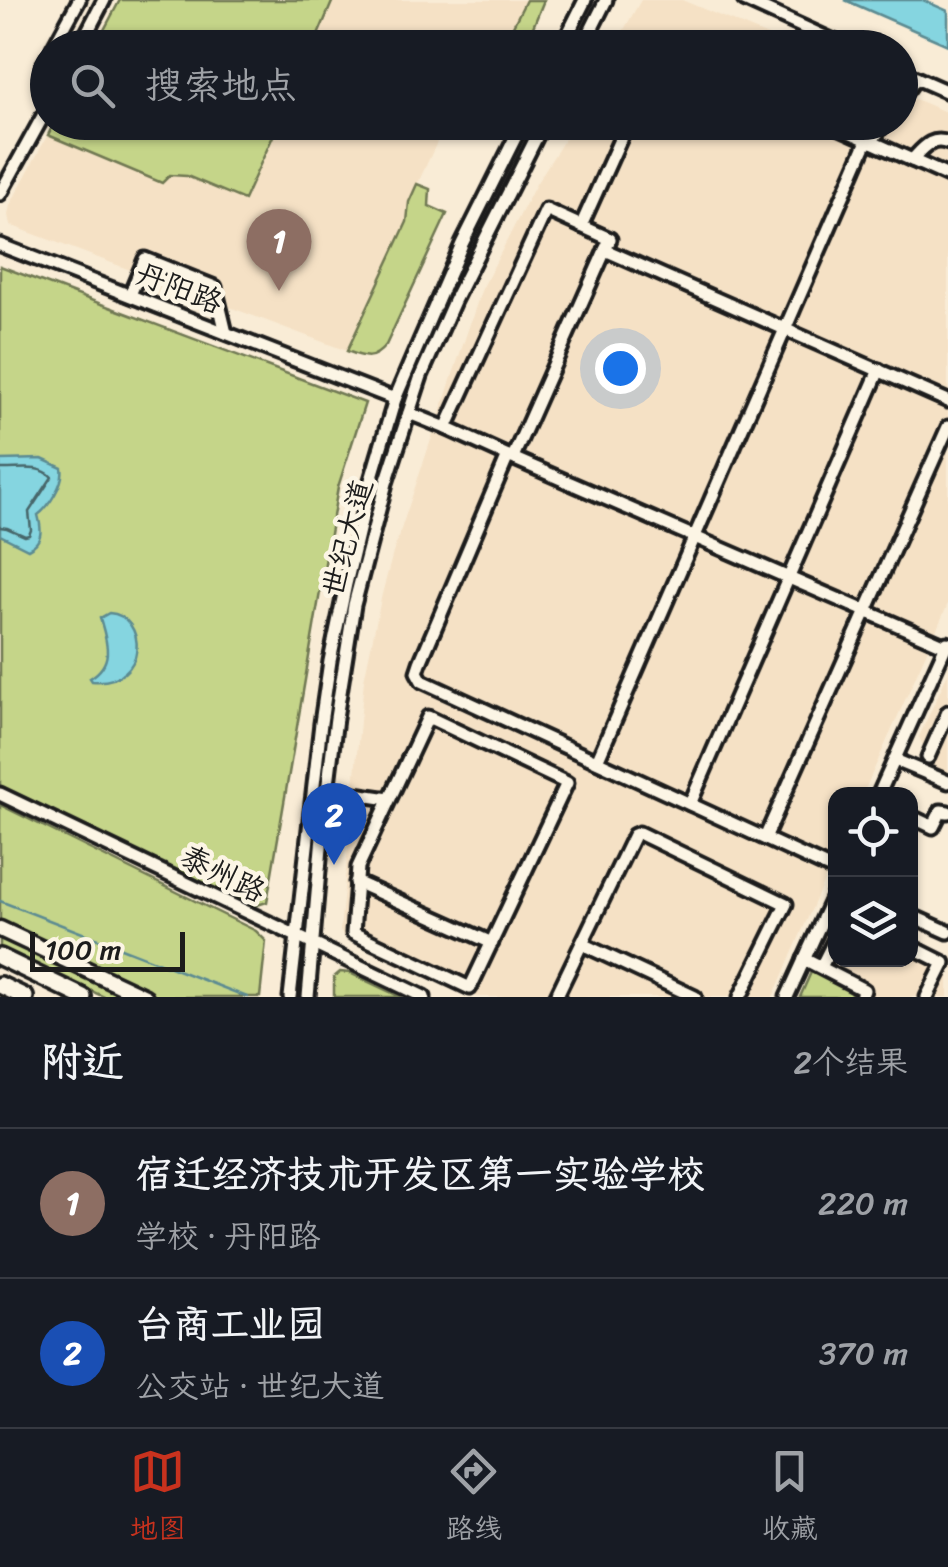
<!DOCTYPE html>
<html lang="zh">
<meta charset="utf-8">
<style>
:root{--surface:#171b24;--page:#242831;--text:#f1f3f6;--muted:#9ea1a6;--line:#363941;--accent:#c8321e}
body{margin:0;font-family:Sriracha,"LXGW WenKai TC",sans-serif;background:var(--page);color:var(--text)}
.controls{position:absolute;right:30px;bottom:30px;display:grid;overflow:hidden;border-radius:20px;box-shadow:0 2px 8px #0004}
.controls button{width:90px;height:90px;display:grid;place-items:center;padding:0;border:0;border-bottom:2px solid var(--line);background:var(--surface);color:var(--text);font:50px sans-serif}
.scale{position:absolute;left:30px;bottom:25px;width:155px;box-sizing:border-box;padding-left:10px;border:5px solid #1c1c1c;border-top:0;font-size:28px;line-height:35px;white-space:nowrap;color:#1c1c1c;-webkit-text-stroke:8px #fcf5e5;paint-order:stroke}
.you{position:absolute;left:620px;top:368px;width:35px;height:35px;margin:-25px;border:8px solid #fff;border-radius:50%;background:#1a73e8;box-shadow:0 0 0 15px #1a73e833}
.badge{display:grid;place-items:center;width:65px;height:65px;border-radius:50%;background:var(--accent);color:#fff;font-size:32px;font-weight:700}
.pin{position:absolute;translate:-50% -82px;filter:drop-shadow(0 2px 5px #0008)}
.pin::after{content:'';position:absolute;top:52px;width:35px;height:30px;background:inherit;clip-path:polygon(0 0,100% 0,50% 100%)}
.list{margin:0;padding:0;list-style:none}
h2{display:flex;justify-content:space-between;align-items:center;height:130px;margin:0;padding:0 40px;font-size:42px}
h2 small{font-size:32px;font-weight:400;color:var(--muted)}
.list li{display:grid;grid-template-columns:65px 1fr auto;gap:30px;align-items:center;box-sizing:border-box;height:150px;padding:0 40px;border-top:2px solid var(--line)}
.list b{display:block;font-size:38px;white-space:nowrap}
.list p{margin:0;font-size:32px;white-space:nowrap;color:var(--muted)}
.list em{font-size:32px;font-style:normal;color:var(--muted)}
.icon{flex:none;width:55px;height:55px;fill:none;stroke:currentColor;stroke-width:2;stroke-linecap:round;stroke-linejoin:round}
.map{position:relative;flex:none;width:948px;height:997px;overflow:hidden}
.search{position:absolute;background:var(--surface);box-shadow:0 2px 8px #0004;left:30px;right:30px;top:30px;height:110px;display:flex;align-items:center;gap:25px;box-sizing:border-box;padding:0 35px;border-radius:55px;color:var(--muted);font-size:38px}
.sheet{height:430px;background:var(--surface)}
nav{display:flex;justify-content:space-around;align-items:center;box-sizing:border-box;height:140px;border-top:2px solid var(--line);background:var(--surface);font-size:28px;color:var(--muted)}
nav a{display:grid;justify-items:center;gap:5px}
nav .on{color:var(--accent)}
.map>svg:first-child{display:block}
.built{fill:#f5e1c5}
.green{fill:#c5d589;stroke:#707852;stroke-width:2.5}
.water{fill:#85d5e0;stroke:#5b8b92;stroke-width:2.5}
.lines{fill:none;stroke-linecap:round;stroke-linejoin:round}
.shore{stroke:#46666a;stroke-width:2.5}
.stream{stroke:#5b8b92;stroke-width:2.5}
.minor-casing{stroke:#1c1c1c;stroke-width:19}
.major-casing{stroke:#1c1c1c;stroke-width:21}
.highway-casing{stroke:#1c1c1c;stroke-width:22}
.minor{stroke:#fcf5e5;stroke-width:11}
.major{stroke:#fcf5e5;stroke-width:14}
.highway{stroke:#fcf5e5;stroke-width:15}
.labels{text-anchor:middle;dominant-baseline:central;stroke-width:9;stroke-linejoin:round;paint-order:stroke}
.street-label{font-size:30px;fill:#1c1c1c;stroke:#fcf5e5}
</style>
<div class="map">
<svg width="948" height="997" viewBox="0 0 948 997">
<rect width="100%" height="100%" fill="#f9ecd6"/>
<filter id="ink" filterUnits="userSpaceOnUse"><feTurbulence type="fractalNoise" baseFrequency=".01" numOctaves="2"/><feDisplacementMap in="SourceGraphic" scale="20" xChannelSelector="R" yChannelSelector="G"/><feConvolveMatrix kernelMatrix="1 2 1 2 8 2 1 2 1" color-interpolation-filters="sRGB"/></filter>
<g filter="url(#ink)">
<!-- built -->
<g class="built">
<polygon points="120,0 526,0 508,36 492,47 95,48"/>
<polygon points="641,0 682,0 794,47 614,47"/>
<polygon points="901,93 948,113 948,604 863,794 836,794 835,856 773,997 477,997 343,936 340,931 364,680 382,594 393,553 481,291 536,184 575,123 900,122"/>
<polygon points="54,123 446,123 409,202 407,221 347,351 10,225 8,215 10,205"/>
<polygon points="948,673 948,775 934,769 920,756 924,748 919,737"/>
<polygon points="835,922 836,959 910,959 911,942 948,960 948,997 800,997"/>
</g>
<!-- green -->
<g class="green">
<polygon points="120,0 333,0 313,47 95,47"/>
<polygon points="526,0 544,0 525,47 492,47 508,36"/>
<polygon points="54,123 55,122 279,123 244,200 187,176 170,175 162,183 48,135"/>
<path d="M417 184 430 189 429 206 447 214 386 345C373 361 365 358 347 351L407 222 409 202Z"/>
<polygon points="0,266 365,403 338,487 267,902 248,908 0,786"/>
<polygon points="0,805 256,931 266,941 260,997 104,997 0,948"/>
<polygon points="812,970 853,991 855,997 800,997"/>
<polygon points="340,972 350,973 401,997 334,997 334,977"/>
</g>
<!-- water -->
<g class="water">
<polygon points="845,0 923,0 948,11 948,45"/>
<path d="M42 459 62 468C65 482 49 507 38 515 42 530 43 542 28 549L0 535V460Z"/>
<path d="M109 613C147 615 150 686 92 681L90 678C115 663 107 642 100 618Z"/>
</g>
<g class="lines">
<!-- shore -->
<path class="shore" d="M0 469C18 470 40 464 52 477L29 512 31 530 29 535 25 536 7 528 0 527"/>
<!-- stream -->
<polyline class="stream" points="0,901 247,997"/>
<!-- minor casing -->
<g class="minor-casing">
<g id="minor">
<polyline points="744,0 849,48"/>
<polyline points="53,48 79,0"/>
<polyline points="79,48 104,0"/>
<polyline points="561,48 585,0"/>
<polyline points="582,48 606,0"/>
<polyline points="48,57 42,67 48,69"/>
<polyline points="900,71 948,92"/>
<polyline points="900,100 916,78"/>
<polyline points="827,122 948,176"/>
<polyline points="871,142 885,122"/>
<path d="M912 160C923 149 931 136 948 143"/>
<polyline points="0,194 48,107"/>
<polyline points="581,226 628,122"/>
<polyline points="0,245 395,399"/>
<polyline points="605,250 948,401"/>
<polyline points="130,295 145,259 215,287 226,333"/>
<polyline points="409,413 446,428"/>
<polyline points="508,456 420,663 417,672 422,681 827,867"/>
<polyline points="513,457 610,239 546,210 446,428 508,456 946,646"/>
<polygon points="428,717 567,783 470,988 353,933 358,867"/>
<polyline points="928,757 948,712"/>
<polyline points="895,760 948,782"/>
<polyline points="597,761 867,141"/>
<polyline points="327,790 389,799"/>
<polyline points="0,794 424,997"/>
<polyline points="879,794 947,643"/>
<polyline points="690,804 879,370"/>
<polyline points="910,816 933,827 941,811 948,812"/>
<polyline points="765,838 948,427"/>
<polyline points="356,882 492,943"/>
<polyline points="910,915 948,932"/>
<polyline points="582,944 695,997"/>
<polyline points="910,946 944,963 927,997"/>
<polyline points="804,959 864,990 861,997"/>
<polyline points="821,967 836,937"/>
<polyline points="290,997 321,723 330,661 346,584 371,480 395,399 413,357 462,244 523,122"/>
<polyline points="308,997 323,825 336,718 354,605 386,483 421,376 454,301 544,122"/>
<polyline points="556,997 634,835 639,833 786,904 740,997"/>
<polyline points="787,997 836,890"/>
</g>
</g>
<!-- major casing -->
<g class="major-casing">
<polyline id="major" points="0,929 145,997"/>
</g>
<!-- highway casing -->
<g class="highway-casing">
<g id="highway">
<polyline points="0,957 83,997"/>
<polyline points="0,985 25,997"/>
</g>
</g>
<!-- minor -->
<use href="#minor" class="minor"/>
<!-- major -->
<use href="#major" class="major"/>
<!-- highway -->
<use href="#highway" class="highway"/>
</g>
</g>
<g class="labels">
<!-- street labels -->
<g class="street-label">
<text transform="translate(179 288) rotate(21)">丹阳路</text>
<text transform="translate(347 538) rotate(-75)">世纪大道</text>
<text transform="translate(223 874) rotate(26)">泰州路</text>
</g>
</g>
</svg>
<div class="controls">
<button><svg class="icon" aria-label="locate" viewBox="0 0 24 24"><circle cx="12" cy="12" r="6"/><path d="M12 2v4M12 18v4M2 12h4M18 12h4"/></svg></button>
<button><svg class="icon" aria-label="layers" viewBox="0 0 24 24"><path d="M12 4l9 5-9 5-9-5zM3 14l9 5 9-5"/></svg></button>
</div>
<div class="scale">100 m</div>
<div class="you"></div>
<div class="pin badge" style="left:279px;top:291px;background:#8d6e63">1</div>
<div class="pin badge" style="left:334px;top:865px;background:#1a4fb4">2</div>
<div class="search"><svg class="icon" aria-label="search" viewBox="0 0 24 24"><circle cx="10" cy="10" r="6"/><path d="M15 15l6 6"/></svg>搜索地点</div>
</div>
<section class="sheet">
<h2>附近<small>2个结果</small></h2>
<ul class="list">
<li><span class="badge" style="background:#8d6e63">1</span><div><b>宿迁经济技术开发区第一实验学校</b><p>学校 · 丹阳路</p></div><em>220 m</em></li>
<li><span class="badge" style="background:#1a4fb4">2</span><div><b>台商工业园</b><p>公交站 · 世纪大道</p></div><em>370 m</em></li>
</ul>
</section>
<nav>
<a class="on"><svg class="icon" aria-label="map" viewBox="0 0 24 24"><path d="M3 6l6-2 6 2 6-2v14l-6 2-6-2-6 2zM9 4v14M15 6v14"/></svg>地图</a>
<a><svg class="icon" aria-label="directions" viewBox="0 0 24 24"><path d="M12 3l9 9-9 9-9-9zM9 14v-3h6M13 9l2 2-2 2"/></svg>路线</a>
<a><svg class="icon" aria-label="saved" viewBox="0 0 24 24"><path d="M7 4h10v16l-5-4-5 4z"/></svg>收藏</a>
</nav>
